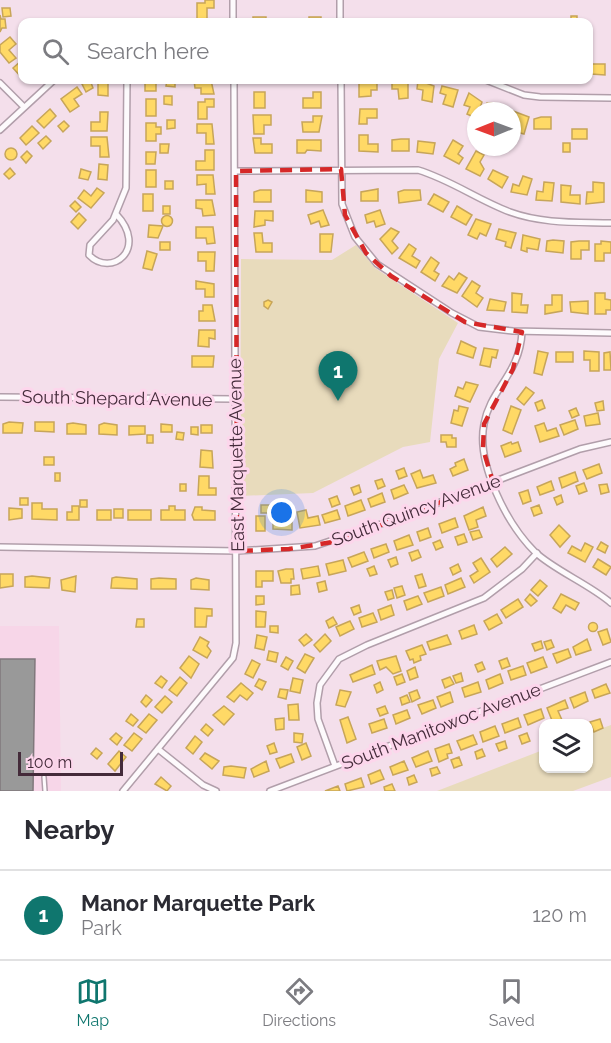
<!DOCTYPE html>
<style>
:root{--surface:#fff;--page:#f2f2f3;--text:#2b2b33;--muted:#7c7c81;--line:#e1e1e2;--accent:#0f766e}
body{margin:0;font-family:Raleway,sans-serif;background:var(--page);color:var(--text)}
.controls{position:absolute;right:18px;bottom:18px;display:grid;overflow:hidden;border-radius:12px;box-shadow:0 2px 4px #0004}
.controls button{width:54px;height:54px;display:grid;place-items:center;padding:0;border:0;border-bottom:2px solid var(--line);background:var(--surface);color:var(--text);font:30px sans-serif}
.compass{position:absolute;left:467px;top:102px;width:54px;height:54px;border-radius:50%;background:var(--surface);box-shadow:0 2px 4px #0004;rotate:269deg}
.scale{position:absolute;left:18px;bottom:15px;width:105px;box-sizing:border-box;padding-left:6px;border:3px solid #442b3a;border-top:0;font-size:16px;line-height:21px;white-space:nowrap;color:#442b3a;-webkit-text-stroke:4px #fdd6ec;paint-order:stroke}
.you{position:absolute;left:282px;top:513px;width:21px;height:21px;margin:-15px;border:4px solid #fff;border-radius:50%;background:#1a73e8;box-shadow:0 0 0 9px #1a73e833}
.badge{display:grid;place-items:center;width:39px;height:39px;border-radius:50%;background:var(--accent);color:#fff;font-size:20px;font-weight:700}
.pin{position:absolute;translate:-50% -50px;filter:drop-shadow(0 2px 3px #0008)}
.pin::after{content:'';position:absolute;top:32px;width:21px;height:18px;background:inherit;clip-path:polygon(0 0,100% 0,50% 100%)}
.list{margin:0;padding:0;list-style:none}
h2{display:flex;justify-content:space-between;align-items:center;height:78px;margin:0;padding:0 24px;font-size:26px}
h2 small{font-size:20px;font-weight:400;color:var(--muted)}
.list li{display:grid;grid-template-columns:39px 1fr auto;gap:18px;align-items:center;box-sizing:border-box;height:90px;padding:0 24px;border-top:2px solid var(--line)}
.list b{display:block;font-size:22px;white-space:nowrap}
.list p{margin:0;font-size:20px;white-space:nowrap;color:var(--muted)}
.list em{font-size:20px;font-style:normal;color:var(--muted)}
.icon{flex:none;width:33px;height:33px;fill:none;stroke:currentColor;stroke-width:2;stroke-linecap:round;stroke-linejoin:round}
.map{position:relative;flex:none;width:611px;height:791px;overflow:hidden}
.search{position:absolute;background:var(--surface);box-shadow:0 2px 4px #0004;left:18px;right:18px;top:18px;height:66px;display:flex;align-items:center;gap:15px;box-sizing:border-box;padding:0 21px;border-radius:12px;color:var(--muted);font-size:22px}
.sheet{height:168px;background:var(--surface)}
nav{display:flex;justify-content:space-around;align-items:center;box-sizing:border-box;height:84px;border-top:2px solid var(--line);background:var(--surface);font-size:16px;color:var(--muted)}
nav a{display:grid;justify-items:center;gap:3px}
nav .on{color:var(--accent)}
.map>svg:first-child{display:block}
.built{fill:#f7d6e8}
.green{fill:#e8dbbc}
.homes{fill:#ffd966;stroke:#c7a559;stroke-width:1.5}
.industry{fill:#999;stroke:#80787c;stroke-width:1.5}
.lines{fill:none;stroke-linecap:round;stroke-linejoin:round}
.lane-casing{stroke:#b19eaa;stroke-width:6}
.street-casing{stroke:#b19eaa;stroke-width:8}
.lane{stroke:#fdfafc;stroke-width:3}
.street{stroke:#fdfafc;stroke-width:5}
.marked{fill:none;stroke:#d62828;stroke-width:4.5;stroke-dasharray:12 8;stroke-linejoin:round}
.labels{text-anchor:middle;dominant-baseline:central;stroke-width:6;stroke-linejoin:round;paint-order:stroke}
.street-label{font-size:18px;fill:#442b3a;stroke:#fdd6ec}
</style>
<div class="map">
<svg width="611" height="791" viewBox="0 0 611 791">
<rect width="100%" height="100%" fill="#f4dfeb"/>
<!-- built -->
<polygon class="built" points="0,626 59,626 61,791 0,791"/>
<!-- green -->
<g class="green">
<polygon points="356,245 375,268 458,323 439,359 430,442 403,447 313,493 240,496 241,259 332,260"/>
<polygon points="611,725 611,777 573,791 437,791 543,750 544,768 588,768 589,733"/>
</g>
<!-- homes -->
<g class="homes">
<polygon points="205,0 214,0 214,8 207,8 207,19 197,19 197,3 205,3"/>
<polygon points="2,8 10,8 11,16 3,17"/>
<polygon points="0,15 1,19 5,19 6,28 2,28 0,32"/>
<rect x="571" y="16" width="6" height="6"/>
<rect x="253" y="17" width="13" height="5"/>
<rect x="309" y="17" width="12" height="5"/>
<polygon points="10,37 16,44 9,50 16,58 9,63 0,52 0,45"/>
<polygon points="21,61 22,63 22,78 13,68"/>
<polygon points="591,64 605,64 605,75 591,74"/>
<polygon points="90,80 93,88 86,92 82,84"/>
<polygon points="98,80 108,80 108,96 98,95"/>
<rect x="145" y="80" width="11" height="11"/>
<polygon points="167,80 175,80 175,87 166,86"/>
<polygon points="194,80 211,80 214,94 201,94 201,88 195,88"/>
<rect x="255" y="80" width="11" height="3"/>
<rect x="301" y="80" width="17" height="3"/>
<polygon points="377,80 377,90 371,90 371,96 359,97 359,81"/>
<polygon points="418,80 434,86 432,102 422,100 423,90 417,89"/>
<polygon points="392,81 408,81 408,98 399,99 398,89 392,89"/>
<polygon points="442,86 458,90 453,107 443,104 446,95 440,93"/>
<polygon points="77,87 82,94 74,99 79,106 70,112 61,99"/>
<rect x="254" y="92" width="11" height="16"/>
<polygon points="313,92 321,92 321,108 303,108 303,98 313,98"/>
<polygon points="469,93 482,102 479,111 476,111 476,118 467,114 470,107 464,105"/>
<polygon points="164,96 172,96 172,105 164,104"/>
<rect x="146" y="99" width="10" height="17"/>
<polygon points="205,99 214,99 214,107 207,107 207,119 198,119 198,102 205,102"/>
<polygon points="487,103 494,103 504,107 502,111 484,111"/>
<polygon points="50,109 56,116 44,128 37,121"/>
<polygon points="360,109 377,109 377,118 367,118 367,124 359,124"/>
<polygon points="513,111 529,117 524,134 513,131 516,120 512,119"/>
<polygon points="100,112 108,112 107,131 91,131 91,122 100,122"/>
<polygon points="253,115 271,115 271,125 264,125 264,134 254,134"/>
<polygon points="313,116 322,116 319,132 303,132 302,122 313,122"/>
<polygon points="541,117 551,117 551,129 534,129 534,119"/>
<polygon points="167,120 175,120 175,128 167,129"/>
<polygon points="64,121 69,126 63,132 58,126"/>
<polygon points="146,123 156,123 156,127 161,127 161,134 156,134 156,141 146,141"/>
<polygon points="197,124 212,124 214,144 206,144 206,133 197,133"/>
<polygon points="32,126 39,133 26,145 20,138"/>
<rect x="572" y="129" width="15" height="10"/>
<polygon points="359,135 368,135 368,144 378,144 378,152 359,151"/>
<polygon points="46,136 51,141 43,149 38,143"/>
<polygon points="91,137 107,137 109,157 100,157 100,146 91,146"/>
<polygon points="253,138 261,138 261,144 272,144 272,153 255,153"/>
<polygon points="401,139 409,139 409,151 392,151 392,140"/>
<polygon points="297,140 321,140 321,151 307,150 305,153 297,153"/>
<polygon points="453,140 463,146 458,154 463,158 459,164 444,156"/>
<polygon points="418,141 435,143 433,154 417,152"/>
<rect x="563" y="143" width="7" height="9"/>
<polygon points="160,144 169,144 168,153 160,153"/>
<circle cx="11" cy="154" r="6"/>
<polygon points="205,150 214,150 214,170 196,170 196,161 205,161"/>
<polygon points="27,151 32,156 26,163 21,157"/>
<polygon points="476,151 484,155 480,162 484,169 480,176 466,169"/>
<polygon points="146,152 156,152 155,164 146,164"/>
<polygon points="99,164 108,165 107,180 98,179"/>
<polygon points="10,168 15,174 9,179 4,174"/>
<polygon points="81,169 91,172 88,180 79,178"/>
<rect x="146" y="170" width="10" height="17"/>
<polygon points="493,170 508,177 502,188 488,179"/>
<polygon points="197,175 213,175 215,194 206,194 206,184 197,185"/>
<polygon points="523,176 532,179 527,195 511,192 513,184 519,186"/>
<rect x="165" y="181" width="8" height="8"/>
<polygon points="544,182 554,183 552,201 536,200 537,191 543,192"/>
<polygon points="593,182 604,183 604,202 586,204 587,192 593,192"/>
<polygon points="561,185 571,186 570,195 580,195 580,204 561,202"/>
<polygon points="97,188 104,193 91,208 78,198 84,190 91,196"/>
<polygon points="378,189 378,201 361,201 361,192"/>
<polygon points="260,190 271,190 271,202 254,202 254,192"/>
<polygon points="306,190 322,192 322,202 306,202"/>
<polygon points="404,190 420,190 421,200 399,203 398,192"/>
<rect x="143" y="194" width="10" height="17"/>
<polygon points="434,194 449,202 443,212 428,204"/>
<polygon points="196,200 212,200 215,215 203,216 202,209 196,208"/>
<polygon points="75,201 81,207 76,212 70,206"/>
<rect x="163" y="206" width="7" height="8"/>
<polygon points="457,206 472,215 466,225 451,217"/>
<polygon points="323,210 329,225 321,227 319,221 311,224 308,215"/>
<polygon points="380,210 385,224 376,227 374,221 367,223 365,215"/>
<polygon points="255,211 273,211 273,221 265,220 265,225 254,227"/>
<polygon points="79,213 86,220 78,229 71,222"/>
<circle cx="167" cy="221" r="5.5"/>
<polygon points="476,219 491,224 486,236 480,233 477,239 468,235"/>
<polygon points="149,225 163,226 158,238 148,237"/>
<polygon points="196,227 213,227 215,243 207,244 206,238 196,238"/>
<polygon points="391,228 399,232 392,241 398,248 392,254 380,239"/>
<polygon points="499,229 516,233 511,248 505,246 506,242 496,239"/>
<polygon points="254,233 262,233 263,243 272,243 272,252 256,252"/>
<polygon points="320,234 333,234 331,252 320,252"/>
<polygon points="523,235 540,239 538,250 527,248 527,252 521,250"/>
<polygon points="553,240 564,241 563,253 546,251 547,241"/>
<polygon points="579,241 589,241 589,250 581,250 581,259 571,259 571,242"/>
<polygon points="601,241 611,242 611,253 604,253 604,261 595,261 595,244 601,244"/>
<rect x="160" y="242" width="10" height="8"/>
<polygon points="409,244 416,249 412,256 420,261 416,268 399,258"/>
<polygon points="147,251 157,254 152,270 143,268"/>
<polygon points="198,252 215,252 214,271 206,271 206,261 198,261"/>
<polygon points="431,257 439,263 434,271 439,274 435,281 421,272"/>
<polygon points="459,273 467,278 457,293 442,286 449,276 454,280"/>
<polygon points="196,281 214,284 214,297 205,297 205,289 196,289"/>
<polygon points="472,281 480,286 476,293 483,298 477,307 462,296"/>
<polygon points="512,293 522,294 521,305 528,305 527,313 512,312"/>
<polygon points="595,293 605,293 605,299 611,300 611,310 606,310 606,314 595,314"/>
<polygon points="552,295 562,295 562,311 545,314 545,305 552,305"/>
<polygon points="490,299 506,302 504,311 487,310"/>
<polygon points="268,300 272,302 268,309 264,306 264,302"/>
<polygon points="588,301 588,314 571,312 570,302"/>
<polygon points="203,305 212,305 215,321 199,321 199,311 203,311"/>
<polygon points="199,330 215,330 215,339 209,338 209,347 198,346"/>
<polygon points="461,341 476,348 473,358 457,353"/>
<polygon points="484,348 498,350 496,358 492,357 490,367 480,365"/>
<polygon points="538,351 548,353 542,375 534,373"/>
<polygon points="584,351 599,352 599,371 590,371 590,360 584,360"/>
<rect x="556" y="352" width="17" height="10"/>
<polygon points="610,352 611,370 604,370 604,353"/>
<polygon points="192,356 214,356 213,367 192,367"/>
<polygon points="466,382 478,385 470,402 455,396 458,387 463,389"/>
<polygon points="526,387 534,393 524,405 517,399"/>
<polygon points="542,400 545,408 538,411 535,403"/>
<polygon points="603,401 604,410 597,411 595,403"/>
<polygon points="459,406 468,408 462,426 451,423 454,410 458,411"/>
<polygon points="511,406 521,410 512,434 503,430"/>
<polygon points="576,408 579,415 572,418 569,411"/>
<polygon points="598,413 600,424 586,426 584,416"/>
<polygon points="575,420 578,429 564,435 560,425"/>
<polygon points="9,422 23,423 22,433 3,433 3,424"/>
<polygon points="35,422 54,422 54,432 35,431"/>
<polygon points="73,423 86,425 86,434 67,434 67,424"/>
<polygon points="104,423 117,425 117,435 99,434 99,425"/>
<polygon points="544,423 547,431 556,428 559,436 540,442 535,426"/>
<polygon points="161,424 172,425 172,432 161,432"/>
<rect x="201" y="425" width="11" height="8"/>
<polygon points="129,426 145,426 145,434 129,435"/>
<polygon points="191,427 198,427 198,435 191,434"/>
<polygon points="177,432 184,433 183,440 176,439"/>
<rect x="147" y="435" width="6" height="8"/>
<polygon points="441,435 452,435 452,438 456,438 456,447 447,447 446,442 441,442"/>
<polygon points="511,442 512,444 518,442 521,451 505,457 501,446"/>
<polygon points="201,450 212,451 213,468 200,467"/>
<rect x="44" y="457" width="10" height="8"/>
<polygon points="464,459 468,470 453,476 450,469 456,466 455,463"/>
<polygon points="599,464 602,473 587,479 583,470"/>
<polygon points="404,468 407,476 399,479 396,471"/>
<polygon points="420,470 423,478 433,475 436,483 417,488 411,474"/>
<polygon points="575,472 578,481 562,488 559,478"/>
<rect x="55" y="473" width="5" height="8"/>
<polygon points="199,476 209,476 209,488 216,488 216,495 198,495"/>
<polygon points="382,479 385,486 378,489 375,481"/>
<polygon points="551,481 554,490 540,495 537,487"/>
<polygon points="584,483 587,491 579,494 576,486"/>
<rect x="180" y="484" width="6" height="7"/>
<polygon points="607,484 609,492 601,494 599,485"/>
<polygon points="359,485 361,492 354,495 351,488"/>
<polygon points="404,485 408,493 394,499 391,490"/>
<polygon points="528,490 531,501 523,504 519,493"/>
<polygon points="382,493 385,502 371,507 368,499"/>
<polygon points="561,495 563,502 557,505 554,498"/>
<polygon points="337,496 340,504 332,507 329,499"/>
<rect x="20" y="498" width="8" height="7"/>
<rect x="80" y="500" width="7" height="7"/>
<polygon points="361,500 365,510 348,516 345,506"/>
<polygon points="32,503 42,503 42,509 57,509 57,520 32,519"/>
<rect x="261" y="505" width="8" height="8"/>
<polygon points="539,505 542,513 534,516 531,508"/>
<polygon points="72,506 79,506 79,520 67,520 67,512 72,512"/>
<polygon points="169,506 175,506 175,510 185,510 185,520 161,520 161,510 169,510"/>
<polygon points="195,507 202,507 202,510 215,511 215,520 194,520 192,515"/>
<polygon points="483,507 486,516 476,520 478,527 469,530 464,516"/>
<polygon points="9,508 22,509 22,518 9,520"/>
<rect x="114" y="509" width="9" height="9"/>
<rect x="97" y="510" width="14" height="10"/>
<rect x="128" y="510" width="23" height="10"/>
<polygon points="306,510 308,518 318,516 320,525 300,528 297,512"/>
<polygon points="337,510 340,519 325,523 322,515"/>
<polygon points="273,513 283,513 283,521 292,521 292,530 273,529"/>
<rect x="256" y="516" width="9" height="15"/>
<polygon points="455,518 458,527 442,533 439,524"/>
<polygon points="559,525 570,536 560,547 550,535"/>
<polygon points="428,528 431,537 420,541 417,532"/>
<polygon points="479,530 482,537 473,540 470,532"/>
<polygon points="464,534 467,542 458,545 455,537"/>
<polygon points="409,535 413,545 397,550 394,541"/>
<polygon points="440,540 443,547 436,550 433,543"/>
<polygon points="601,542 608,546 605,553 597,549"/>
<polygon points="585,543 593,547 585,562 568,553 572,546 581,551"/>
<polygon points="386,544 389,552 374,558 371,549"/>
<polygon points="505,547 512,554 497,567 491,559"/>
<polygon points="418,550 421,557 412,561 409,553"/>
<polygon points="364,552 368,561 352,567 348,558"/>
<polygon points="396,557 398,564 391,567 388,560"/>
<polygon points="481,558 490,572 474,583 470,576 478,571 473,563"/>
<polygon points="598,559 611,567 606,575 593,567"/>
<polygon points="343,560 346,571 329,575 326,564"/>
<polygon points="458,564 461,571 453,575 450,568"/>
<polygon points="318,566 320,576 303,579 301,569"/>
<polygon points="374,566 377,574 370,576 367,569"/>
<polygon points="286,569 293,569 294,579 291,579 291,583 281,583 278,571"/>
<polygon points="256,571 273,571 273,581 262,581 262,587 256,587"/>
<polygon points="0,574 13,574 13,586 0,588"/>
<polygon points="422,574 426,586 419,588 415,576"/>
<polygon points="32,576 50,578 49,588 25,587 25,577"/>
<polygon points="76,576 75,592 62,590 61,580"/>
<polygon points="116,577 137,579 137,589 111,588 112,578"/>
<polygon points="159,578 176,579 176,589 151,589 151,579"/>
<polygon points="196,578 209,580 209,590 191,589 191,580"/>
<polygon points="461,578 465,587 448,594 445,585"/>
<polygon points="540,580 547,586 538,596 531,590"/>
<polygon points="325,581 327,590 319,592 317,583"/>
<polygon points="299,585 300,594 291,595 291,586"/>
<polygon points="402,586 405,595 397,598 394,588"/>
<polygon points="441,587 444,596 428,602 424,593"/>
<polygon points="392,590 394,598 388,600 385,592"/>
<polygon points="530,594 537,601 531,606 525,600"/>
<polygon points="561,594 579,603 575,610 566,605 561,613 553,608"/>
<polygon points="256,596 264,596 264,604 256,605"/>
<polygon points="418,596 422,604 407,610 404,601"/>
<polygon points="518,599 523,607 506,618 501,610"/>
<polygon points="359,605 361,612 354,615 351,608"/>
<polygon points="391,605 394,615 381,620 378,610"/>
<polygon points="195,608 212,609 212,616 207,616 206,627 195,627"/>
<polygon points="256,611 266,612 265,627 256,627"/>
<polygon points="373,613 377,622 362,627 359,618"/>
<polygon points="497,614 502,623 489,630 484,621"/>
<polygon points="333,617 337,624 329,628 326,621"/>
<polygon points="137,619 144,619 144,627 136,627"/>
<polygon points="350,621 354,629 340,636 336,627"/>
<circle cx="593" cy="627" r="4.5"/>
<polygon points="474,625 477,634 462,639 459,631"/>
<polygon points="270,626 278,626 278,633 270,632"/>
<polygon points="607,629 611,642 603,645 598,632"/>
<polygon points="306,634 312,640 304,646 299,640"/>
<polygon points="325,634 331,641 320,652 314,645"/>
<polygon points="257,635 267,637 264,650 255,648"/>
<polygon points="447,635 451,644 430,650 427,642"/>
<polygon points="200,637 209,642 207,646 211,651 207,658 193,650"/>
<polygon points="587,639 591,650 576,655 573,647"/>
<polygon points="551,640 554,647 547,650 544,642"/>
<polygon points="541,641 543,648 535,651 532,644"/>
<polygon points="422,645 426,654 420,656 421,660 414,663 413,659 410,660 406,651"/>
<polygon points="568,649 571,657 557,663 553,654"/>
<polygon points="269,651 278,653 276,662 267,660"/>
<polygon points="305,654 314,658 305,673 297,668"/>
<polygon points="189,656 199,664 191,678 180,668"/>
<polygon points="396,656 401,671 393,674 386,667 380,670 377,661"/>
<polygon points="286,657 293,661 288,670 281,666"/>
<polygon points="543,657 547,667 531,673 527,663"/>
<polygon points="507,658 510,666 502,669 499,661"/>
<polygon points="252,660 260,664 253,678 245,674"/>
<polygon points="482,662 485,669 478,672 475,665"/>
<polygon points="372,665 375,674 353,682 350,675"/>
<polygon points="523,666 526,675 511,680 508,671"/>
<polygon points="415,667 418,677 410,680 407,671"/>
<polygon points="461,673 463,681 456,683 453,676"/>
<polygon points="402,674 405,682 397,685 394,677"/>
<polygon points="500,674 503,683 489,689 486,680"/>
<polygon points="161,676 167,681 162,688 155,683"/>
<polygon points="180,677 187,683 177,696 169,690"/>
<polygon points="450,677 454,684 445,688 442,680"/>
<polygon points="293,678 303,680 300,693 290,691"/>
<polygon points="259,679 266,682 262,690 255,686"/>
<polygon points="380,682 383,690 377,693 374,685"/>
<polygon points="478,682 481,692 465,697 462,688"/>
<polygon points="241,683 253,693 247,700 240,695 234,702 227,697"/>
<polygon points="606,684 610,693 595,698 592,690"/>
<polygon points="280,689 288,690 286,699 278,697"/>
<polygon points="340,690 351,692 345,707 336,705"/>
<polygon points="417,690 420,698 412,702 409,693"/>
<polygon points="450,692 453,702 441,707 437,697"/>
<polygon points="585,692 588,701 574,708 570,698"/>
<polygon points="146,695 152,700 146,707 141,702"/>
<polygon points="407,695 410,702 402,705 400,698"/>
<polygon points="165,696 172,702 162,713 155,707"/>
<polygon points="433,700 436,708 422,714 418,705"/>
<polygon points="565,700 568,708 558,711 562,720 553,723 547,708"/>
<polygon points="298,704 299,720 289,720 288,705"/>
<polygon points="224,706 234,714 224,725 213,715"/>
<polygon points="385,706 388,713 380,716 377,709"/>
<polygon points="541,709 544,718 528,725 524,715"/>
<polygon points="407,710 410,718 396,724 393,715"/>
<polygon points="131,714 138,720 133,726 126,721"/>
<polygon points="149,714 157,720 146,733 138,727"/>
<polygon points="348,717 356,739 347,743 340,720"/>
<polygon points="284,718 284,729 276,730 275,719"/>
<polygon points="518,718 521,727 505,733 502,724"/>
<polygon points="384,719 387,728 372,733 369,724"/>
<polygon points="600,719 603,728 594,732 590,722"/>
<polygon points="206,724 213,730 208,736 201,730"/>
<polygon points="495,726 499,736 483,742 480,732"/>
<polygon points="116,733 122,738 117,745 110,739"/>
<polygon points="134,733 142,739 132,751 124,745"/>
<polygon points="294,733 303,734 302,743 294,742"/>
<polygon points="527,733 530,741 522,744 519,736"/>
<polygon points="473,735 477,744 461,750 457,741"/>
<polygon points="195,736 202,742 193,754 186,748"/>
<polygon points="505,741 507,748 499,751 496,744"/>
<polygon points="274,743 277,752 270,754 267,746"/>
<polygon points="306,743 311,756 302,760 297,747"/>
<polygon points="449,744 452,753 447,754 448,758 439,762 435,749"/>
<polygon points="96,748 102,753 97,759 91,754"/>
<polygon points="482,749 485,756 477,759 475,752"/>
<polygon points="119,751 126,757 115,771 108,764"/>
<polygon points="428,751 432,761 416,767 412,758"/>
<polygon points="205,753 219,761 212,769 200,759"/>
<polygon points="291,754 294,762 280,768 276,759"/>
<polygon points="459,757 462,765 454,768 451,760"/>
<polygon points="266,761 269,771 254,777 251,769"/>
<polygon points="404,761 408,770 393,775 390,767"/>
<polygon points="231,766 246,768 244,778 223,775 224,767"/>
<polygon points="437,767 440,773 432,776 430,769"/>
<polygon points="380,770 384,779 371,784 368,775"/>
<polygon points="414,775 417,782 409,785 407,778"/>
<polygon points="161,777 171,786 167,791 155,784"/>
<polygon points="361,778 364,787 347,791 345,784"/>
<polygon points="392,784 395,791 385,791 384,787"/>
<polygon points="338,786 340,791 325,791"/>
</g>
<!-- industry -->
<polygon class="industry" points="0,659 35,659 33,791 0,791"/>
<g class="lines">
<!-- lane casing -->
<g class="lane-casing">
<polyline id="lane" points="44,777 45,791"/>
</g>
<!-- street casing -->
<g class="street-casing">
<g id="street">
<polyline points="233,0 233,22"/>
<polyline points="340,0 340,22"/>
<polyline points="341,80 342,204 355,237 377,264 452,313 479,327 513,331 611,333"/>
<polyline points="486,80 524,95 540,97 611,98"/>
<polyline points="0,83 24,107"/>
<polyline points="0,130 54,80"/>
<path d="M236 171 418 170C451 180 478 200 510 212 543 224 577 222 611 223"/>
<path d="M116 214C149 249 111 278 89 255L90 245 113 220 126 188 127 80"/>
<path d="M522 332C520 374 490 389 484 424 476 464 507 524 535 552 554 570 589 584 611 603"/>
<polyline points="0,397 235,399"/>
<polyline points="0,547 237,551 315,546 396,519 580,449 611,442"/>
<polyline points="158,749 203,785 216,791"/>
<polyline points="335,766 318,719 317,703 320,685 339,659 367,645 484,598 522,569 537,553"/>
<polyline points="123,791 233,658 236,643 234,80"/>
<polyline points="270,791 611,662"/>
</g>
</g>
<!-- lane -->
<use href="#lane" class="lane"/>
<!-- street -->
<use href="#street" class="street"/>
</g>
<!-- marked area -->
<path class="marked" d="M341 169 345 215 366 253 391 276 465 322 522 332 513 369 484 424 483 449 493 482 339 541 289 549 237 551 236 171Z"/>
<g class="labels">
<!-- street labels -->
<g class="street-label">
<text transform="translate(117 398) rotate(1)">South Shepard Avenue</text>
<text transform="translate(236 455) rotate(-91)">East Marquette Avenue</text>
<text transform="translate(416 510) rotate(-20)">South Quincy Avenue</text>
<text transform="translate(441 726) rotate(-21)">South Manitowoc Avenue</text>
</g>
</g>
</svg>
<div class="controls">
<button><svg class="icon" aria-label="layers" viewBox="0 0 24 24"><path d="M12 4l9 5-9 5-9-5zM3 14l9 5 9-5"/></svg></button>
</div>
<svg class="compass" viewBox="-18 -18 36 36"><path d="M0-13l5 13h-10z" fill="#e53935"/><path d="M0 13l5-13h-10z" fill="#7c7c81"/></svg>
<div class="scale">100 m</div>
<div class="you"></div>
<div class="pin badge" style="left:338px;top:401px">1</div>
<div class="search"><svg class="icon" aria-label="search" viewBox="0 0 24 24"><circle cx="10" cy="10" r="6"/><path d="M15 15l6 6"/></svg>Search here</div>
</div>
<section class="sheet">
<h2>Nearby<small></small></h2>
<ul class="list">
<li><span class="badge">1</span><div><b>Manor Marquette Park</b><p>Park</p></div><em>120 m</em></li>
</ul>
</section>
<nav>
<a class="on"><svg class="icon" aria-label="map" viewBox="0 0 24 24"><path d="M3 6l6-2 6 2 6-2v14l-6 2-6-2-6 2zM9 4v14M15 6v14"/></svg>Map</a>
<a><svg class="icon" aria-label="directions" viewBox="0 0 24 24"><path d="M12 3l9 9-9 9-9-9zM9 14v-3h6M13 9l2 2-2 2"/></svg>Directions</a>
<a><svg class="icon" aria-label="saved" viewBox="0 0 24 24"><path d="M7 4h10v16l-5-4-5 4z"/></svg>Saved</a>
</nav>
